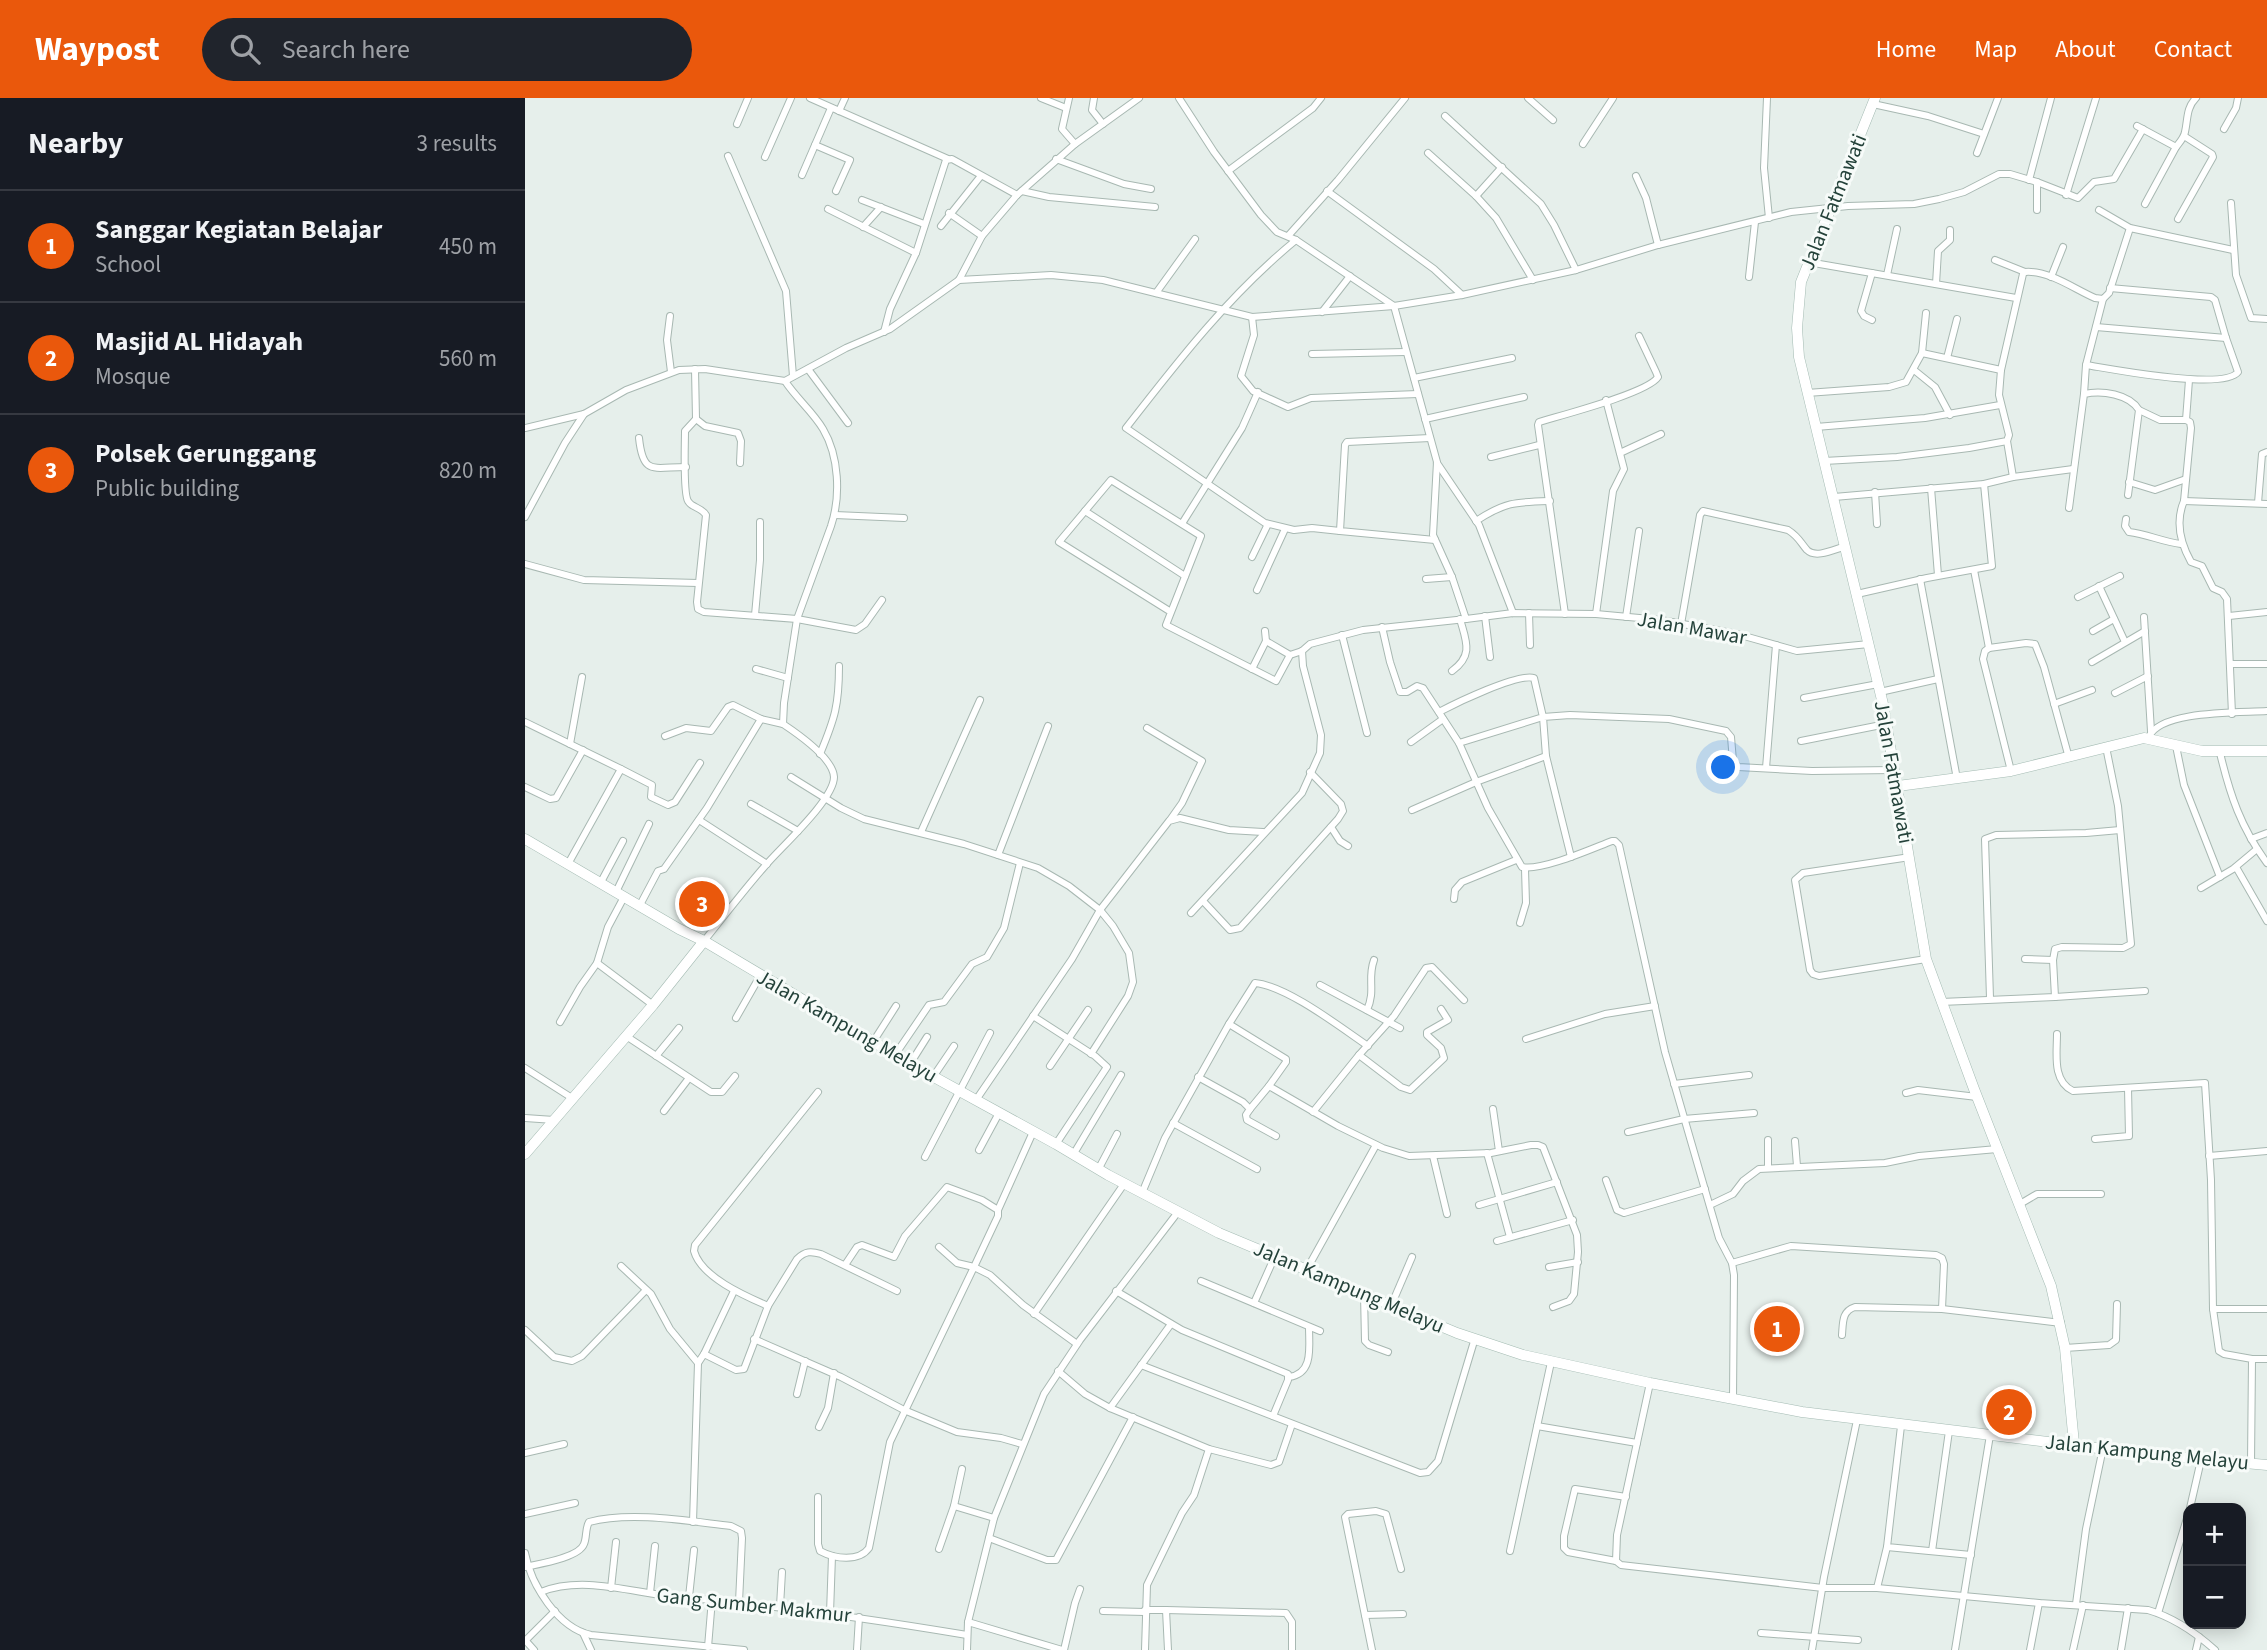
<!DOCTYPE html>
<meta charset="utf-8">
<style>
:root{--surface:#171b24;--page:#20242c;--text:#f1f3f6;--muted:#9ea1a6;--line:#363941;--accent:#ea580c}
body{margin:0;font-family:"Source Sans 3",sans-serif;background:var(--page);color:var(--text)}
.controls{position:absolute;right:21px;bottom:21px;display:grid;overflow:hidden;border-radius:14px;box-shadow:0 4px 18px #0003}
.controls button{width:63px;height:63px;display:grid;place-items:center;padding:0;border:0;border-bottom:2px solid var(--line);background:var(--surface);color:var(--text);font:35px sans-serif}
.you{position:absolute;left:1199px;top:670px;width:24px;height:24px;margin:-18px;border:5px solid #fff;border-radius:50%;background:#1a73e8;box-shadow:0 0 0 10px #1a73e833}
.badge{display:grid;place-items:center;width:46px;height:46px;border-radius:50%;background:var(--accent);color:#fff;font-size:23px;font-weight:700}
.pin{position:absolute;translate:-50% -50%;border:4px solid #fff;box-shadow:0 2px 7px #0006}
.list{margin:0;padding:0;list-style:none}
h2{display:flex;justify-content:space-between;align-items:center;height:91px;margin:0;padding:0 28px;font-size:30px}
h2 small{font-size:23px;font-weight:400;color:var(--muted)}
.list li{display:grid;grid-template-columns:46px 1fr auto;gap:21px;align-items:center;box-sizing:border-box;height:112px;padding:0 28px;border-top:2px solid var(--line)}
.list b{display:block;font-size:26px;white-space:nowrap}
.list p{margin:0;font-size:23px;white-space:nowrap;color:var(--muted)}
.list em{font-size:23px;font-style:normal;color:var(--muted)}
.icon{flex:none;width:38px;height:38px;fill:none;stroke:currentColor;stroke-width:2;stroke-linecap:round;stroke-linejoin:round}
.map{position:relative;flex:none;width:1742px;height:1552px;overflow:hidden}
header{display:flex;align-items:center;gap:42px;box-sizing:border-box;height:98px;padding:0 35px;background:var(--accent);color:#fff}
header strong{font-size:33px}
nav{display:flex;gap:38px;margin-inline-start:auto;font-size:24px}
.search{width:490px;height:63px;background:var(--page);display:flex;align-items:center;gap:18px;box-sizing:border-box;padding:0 24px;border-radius:38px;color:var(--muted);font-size:26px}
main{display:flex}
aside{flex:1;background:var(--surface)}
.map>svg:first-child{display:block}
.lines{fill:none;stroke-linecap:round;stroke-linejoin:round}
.street-casing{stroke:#a8b8b2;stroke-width:8}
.secondary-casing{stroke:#a4bbb3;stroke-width:11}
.street{stroke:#fff;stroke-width:6}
.secondary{stroke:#fff;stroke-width:10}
.labels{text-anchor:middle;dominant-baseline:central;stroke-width:6;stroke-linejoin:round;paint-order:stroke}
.street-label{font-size:21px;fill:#24423a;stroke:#f7fbf9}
</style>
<header>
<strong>Waypost</strong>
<div class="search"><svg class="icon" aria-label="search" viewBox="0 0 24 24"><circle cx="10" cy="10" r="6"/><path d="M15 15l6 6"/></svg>Search here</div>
<nav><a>Home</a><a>Map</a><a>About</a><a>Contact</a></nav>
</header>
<main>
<aside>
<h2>Nearby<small>3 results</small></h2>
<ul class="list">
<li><span class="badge">1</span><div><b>Sanggar Kegiatan Belajar</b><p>School</p></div><em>450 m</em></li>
<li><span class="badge">2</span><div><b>Masjid AL Hidayah</b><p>Mosque</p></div><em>560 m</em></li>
<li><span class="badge">3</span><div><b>Polsek Gerunggang</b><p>Public building</p></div><em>820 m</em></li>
</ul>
</aside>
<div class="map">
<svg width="1742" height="1552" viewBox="0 0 1742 1552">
<rect width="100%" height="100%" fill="#e6efeb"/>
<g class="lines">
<!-- street casing -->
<g class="street-casing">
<g id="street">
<polyline points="285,0 423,61"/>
<polyline points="516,0 541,10"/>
<polyline points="544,0 537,31 550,46"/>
<polyline points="569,0 567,12 578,26"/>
<polyline points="654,0 689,54 736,117 752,134 771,142 869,208 912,364 908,437 927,479 941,521 988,515 1071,516 1136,522 1212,536 1272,553 1344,546"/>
<polyline points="1003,0 1028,22"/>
<polyline points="1242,0 1239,70 1244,120"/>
<polyline points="1348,6 1403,18 1459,36"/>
<polyline points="314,13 320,0"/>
<polyline points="920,18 1016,106 1029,127 1051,172"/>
<polyline points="212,26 223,0"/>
<polyline points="1612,28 1651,49 1620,106"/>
<polyline points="1699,31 1711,10 1713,0"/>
<polyline points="1058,46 1088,0"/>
<polyline points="290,47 325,62 311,93"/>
<path d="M1651 49C1654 45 1659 40 1660 34 1663 21 1661 10 1671 0"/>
<polyline points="903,55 951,98 971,120 1008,182"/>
<polyline points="1452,55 1473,0"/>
<polyline points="203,58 261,193 268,278"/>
<polyline points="240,59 266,0"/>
<polyline points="531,61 599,86 626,91"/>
<polyline points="703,73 788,10 796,0"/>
<polyline points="277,77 306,10"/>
<polyline points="1111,78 1121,100 1133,147"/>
<polyline points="1504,82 1526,0"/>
<polyline points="1512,84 1512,112"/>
<polyline points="497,93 524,99 630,109"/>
<polyline points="802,93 909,171 937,197"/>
<polyline points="1541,97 1571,0"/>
<polyline points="951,98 977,69"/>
<polyline points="337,102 399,126"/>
<polyline points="1706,105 1711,177 1726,220 1742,221"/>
<polyline points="303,111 391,155"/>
<polyline points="1574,112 1605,130 1708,152"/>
<polyline points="424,115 457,138"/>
<polyline points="1653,121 1688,59 1687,56 1659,38"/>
<polyline points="416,128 455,79"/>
<polyline points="338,129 356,109"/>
<polyline points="763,138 813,82 880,0"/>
<path d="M771 142C705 196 653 263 601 330L740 425 769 432 787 430 815 433"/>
<polyline points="1470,162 1500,174"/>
<polyline points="1283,164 1491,200"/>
<polyline points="1347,175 1336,213 1339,218 1347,222"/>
<polyline points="1362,177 1372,131"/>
<polyline points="1224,179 1230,124"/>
<polyline points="1526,179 1538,149"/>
<polyline points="434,182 526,177 578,182 727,219 869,208 937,197 1051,172 1133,147 1266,114 1323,108 1389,106 1414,101 1439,94 1474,76 1485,76 1512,84 1553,100 1569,84 1589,81 1618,31"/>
<polyline points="1411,186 1413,153 1425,142 1425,132"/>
<polyline points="631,195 670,141"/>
<polyline points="797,214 825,178"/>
<polyline points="145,218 142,242 146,274"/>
<polyline points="727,219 729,237 716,278 728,293 763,309 786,300 893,296"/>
<polyline points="1571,229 1701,240"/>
<polyline points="359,234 365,211 391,155 421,62 427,61 492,97"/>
<polyline points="1397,255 1476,272"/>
<polyline points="787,256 881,254"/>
<polyline points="1422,260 1432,221"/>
<path d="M1561 267C1587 271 1699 293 1713 274L1701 240 1690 202 1686 199 1585 190"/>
<path d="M170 271 171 321 160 333C160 345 158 395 163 403 167 410 176 409 181 417L172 504 173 511 179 514 272 521 331 532 340 526 357 502"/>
<polyline points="283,271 323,325"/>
<polyline points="1389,272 1410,289 1425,317"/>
<polyline points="889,280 987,260"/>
<path d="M1664 282 1661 322 1665 324 1666 330 1659 403C1650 424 1656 446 1666 464L1677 468 1688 490 1697 494 1702 501 1707 616"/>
<polyline points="1282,295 1364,289 1381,284 1397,255 1401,215"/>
<polyline points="1559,296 1561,267 1578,201"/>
<polyline points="1614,312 1635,322 1661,322"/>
<polyline points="171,321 180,328 213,335 216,343 215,365"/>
<polyline points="900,321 999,299"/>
<polyline points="1291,329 1400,320 1475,307"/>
<polyline points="0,330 59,316 101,292 154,272 180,271 260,283"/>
<path d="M114 340C118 378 128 369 161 369"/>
<polyline points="905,340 822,344 820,347 815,433 910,442"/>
<polyline points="1482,343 1488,379"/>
<polyline points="1095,355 1136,336"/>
<polyline points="966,359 1014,347"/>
<path d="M1299 363 1372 359 1444 350 1482 343 1484 337 1474 297 1476 272 1498 176 1500 174C1524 172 1549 191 1570 200L1578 201 1584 195 1605 130"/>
<polyline points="912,365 954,427 988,515"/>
<polyline points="1604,384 1630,392 1661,381"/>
<polyline points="1406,390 1413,477"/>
<polyline points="1350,394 1352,426"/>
<polyline points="1309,399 1459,386 1488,379 1548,371"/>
<polyline points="1659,403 1742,406"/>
<polyline points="1733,405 1737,356 1742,354"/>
<path d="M1544 410 1559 296C1577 292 1604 296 1614 312L1603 397"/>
<polyline points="560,413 660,478"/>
<polyline points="310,417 379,420"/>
<polyline points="0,419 40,345 59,316"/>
<path d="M1601 421 1600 428 1604 434C1622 436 1638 444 1656 446"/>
<path d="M951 423C980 404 990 404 1025 403"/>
<polyline points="658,424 717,330 733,294"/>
<polyline points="727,459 743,426"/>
<polyline points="0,466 59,482 173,485"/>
<polyline points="1449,472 1464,550"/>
<polyline points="901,481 927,479"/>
<polyline points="1395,481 1432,681"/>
<polyline points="1574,488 1600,544"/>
<polyline points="732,492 760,431"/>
<polyline points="1332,496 1402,480 1467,468 1459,386"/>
<polyline points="1553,499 1595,478"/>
<polyline points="646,514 534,444 586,382 676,438 641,527 751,583 765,557 777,553 785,546 838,532 941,521"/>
<polyline points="1004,515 1005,547"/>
<path d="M1040 516 1013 327 1014 324C1037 317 1123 295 1133 279L1131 274 1114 238"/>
<polyline points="1071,516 1088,393 1099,371 1081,302"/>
<polyline points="230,517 235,462 235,424"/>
<polyline points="960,518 965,559"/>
<polyline points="1704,518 1742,514"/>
<polyline points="1101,519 1114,433"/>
<polyline points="1619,519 1626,633"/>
<path d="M1156 526 1175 417 1178 413 1263 432C1274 439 1275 444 1282 452 1291 461 1310 451 1321 448"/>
<path d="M857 529 865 564 875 594H882L892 588 898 590 934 645 963 710 997 769C1017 773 1066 751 1087 743H1090L1094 747 1140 954 1194 1140 1207 1165 1209 1177 1208 1301"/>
<polyline points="740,533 741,543 765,557"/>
<polyline points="1568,533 1589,521"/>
<polyline points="817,537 842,635"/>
<polyline points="1567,564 1620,533"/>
<polyline points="1706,566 1742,566"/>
<polyline points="231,571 263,580"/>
<polyline points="727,571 741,543"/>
<path d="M927 573C949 557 941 543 935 521"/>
<polyline points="1355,594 1413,581"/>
<polyline points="1590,595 1623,578"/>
<polyline points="1279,600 1353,586"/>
<polyline points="1529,606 1567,592"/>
<path d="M914 614C931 605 993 575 1009 580L1018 619 934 645"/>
<polyline points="0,624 96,671 43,766"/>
<polyline points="622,630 677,663 657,705 645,722"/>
<polyline points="140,638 161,630 186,633 203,609 208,607 236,621 258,626"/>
<path d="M1624 639C1635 612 1715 615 1742 613"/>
<polyline points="1276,643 1361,626"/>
<polyline points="886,644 918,621"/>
<polyline points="45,646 57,579"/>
<polyline points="1651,648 1659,687 1695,779"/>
<path d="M1695 655C1705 697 1716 730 1742 765"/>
<path d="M295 656C310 620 314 607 314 568"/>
<polyline points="1241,670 1251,547"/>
<polyline points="96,671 127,687 126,699 143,707 150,704 175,665"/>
<polyline points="1486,673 1458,561 1460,553 1464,550 1501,545 1510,546 1519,569 1544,660"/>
<polyline points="266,679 316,710 339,721 439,746 513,770 544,788 575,812 588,828 604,855 608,884 603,898 566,956"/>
<polyline points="0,689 25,701 31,700 58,652"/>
<polyline points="226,706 273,733"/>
<polyline points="887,712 951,684 1021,658"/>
<polyline points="174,722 242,766"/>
<polyline points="806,729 815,743 823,748"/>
<polyline points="396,734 455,602"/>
<polyline points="1726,741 1742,735"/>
<polyline points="473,757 523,628"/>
<polyline points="1046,759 1021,658 1018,619 1045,617 1144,621 1201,633 1206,639 1208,663 1213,669 1287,673 1369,672"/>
<polyline points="1385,759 1278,775 1270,782 1285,872 1288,876 1294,878 1401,861"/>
<polyline points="1711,769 1742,823"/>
<polyline points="76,784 98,743"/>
<polyline points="1676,790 1708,771 1732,751"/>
<polyline points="91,794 124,726"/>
<polyline points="929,801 930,792 937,784 991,762"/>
<polyline points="678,803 705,832 715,830 813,721 818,713 816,706 785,674"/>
<polyline points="115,807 133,773 139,771 182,710 236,621"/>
<polyline points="666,815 777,695 795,655 796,637 778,568 777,553"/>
<polyline points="995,825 1001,805 1000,771"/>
<path d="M179 843C199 818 219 792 240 768 255 750 309 702 309 679 308 660 273 636 258 626L259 605 272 521 306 428C316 398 314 358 298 331 288 314 271 300 260 283L321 250 365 231 434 182 457 138 492 97 550 46 614 0"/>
<polyline points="1500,861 1528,862"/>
<polyline points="72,865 128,907"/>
<polyline points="795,887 875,930"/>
<polyline points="1530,899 1620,893"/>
<polyline points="1465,900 1460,741 1471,737 1561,735 1595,732"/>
<polyline points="1416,904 1530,899 1528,862 1530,851 1537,849 1598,850 1606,846 1593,708 1581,649"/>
<path d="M842 912C851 892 842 881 849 862"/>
<polyline points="508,918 570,958 582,969 531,1046"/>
<polyline points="211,920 235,878"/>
<polyline points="35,924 55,889 72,865 83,829 99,799"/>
<polyline points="704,926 761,961 761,964 744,988 813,1028 858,1050 884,1058 966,1055 1006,1047 1013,1047 1018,1049 1052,1137 1053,1154 1049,1196 1044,1203 1028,1209"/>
<path d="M1532 936C1532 956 1527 983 1548 993L1680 985 1686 1082 1688 1211 1694 1253 1699 1256 1727 1261 1726 1365"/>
<polyline points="101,938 186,994 197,994 210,978"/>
<polyline points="1001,941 1080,916 1130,908"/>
<polyline points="348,944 371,908"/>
<polyline points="370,957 404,907 419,904 447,866 462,859 479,830 495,765"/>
<polyline points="834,957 876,989 885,992 919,960 916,950 902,937 902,934 923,922 916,911"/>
<polyline points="131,958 154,930"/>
<polyline points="385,966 402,939"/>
<polyline points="525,968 563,912"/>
<polyline points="0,970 47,1000"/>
<polyline points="408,979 429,948"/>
<polyline points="673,979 718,1004 725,1011 721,1017 722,1022 751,1038"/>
<polyline points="1149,986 1224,977"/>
<polyline points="1381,995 1393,992 1452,999"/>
<polyline points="451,1002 547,861 575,812 644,723 655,720 704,732 738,734"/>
<polyline points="725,1011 744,988"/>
<polyline points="968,1011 974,1053"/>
<polyline points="139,1013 164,980"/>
<polyline points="788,1014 834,957 869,918 901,870 907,869 939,902"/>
<polyline points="0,1020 29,1022"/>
<polyline points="648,1025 732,1071"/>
<polyline points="1103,1034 1159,1021 1229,1015"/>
<polyline points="1570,1041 1604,1038 1603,990"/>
<polyline points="1270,1043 1272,1068"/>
<polyline points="454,1052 474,1015"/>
<polyline points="962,1055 985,1139"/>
<polyline points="548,1057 596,977"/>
<polyline points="908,1058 922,1116"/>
<polyline points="1684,1058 1742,1053"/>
<polyline points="400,1059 465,935"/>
<polyline points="1243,1069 1243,1042"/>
<polyline points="573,1072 592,1036"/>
<polyline points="1081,1082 1092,1112 1099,1115 1180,1091"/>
<path d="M617 1095 640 1040 704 926 730 885C762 888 815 929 843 948"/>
<polyline points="1495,1106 1512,1096 1576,1096"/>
<polyline points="954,1107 1032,1084"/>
<polyline points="1185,1107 1208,1096 1218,1083 1234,1071 1360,1065 1394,1058 1472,1051"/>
<polyline points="473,1112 508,1034"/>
<polyline points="972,1143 1048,1122"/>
<polyline points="1207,1165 1266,1148 1411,1157 1417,1160 1419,1166 1417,1211"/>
<polyline points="320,1167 332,1149 337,1147 369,1159 380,1138 422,1089 457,1102 473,1112 473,1118 449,1169 432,1165 414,1149"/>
<polyline points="96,1168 126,1196 145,1231 173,1265"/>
<polyline points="1024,1169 1053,1164"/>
<polyline points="782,1171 851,1047"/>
<polyline points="676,1183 795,1233"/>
<polyline points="591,1193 657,1232 763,1276 763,1282 748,1318"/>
<polyline points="839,1196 840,1243 844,1247 863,1254"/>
<polyline points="729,1205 750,1158"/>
<path d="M243 1208C220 1198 176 1179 169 1153L170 1147 293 994"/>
<polyline points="866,1208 887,1159"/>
<polyline points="1688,1211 1742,1211"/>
<polyline points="509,1216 599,1086"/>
<polyline points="0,1232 29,1259 47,1263 57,1258 121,1192"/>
<path d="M1317 1237C1318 1224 1317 1213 1330 1209L1417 1211 1536 1225"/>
<polyline points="229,1241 316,1279 379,1312 432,1334 476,1340 497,1346"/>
<polyline points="1540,1250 1584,1247 1591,1242 1592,1206"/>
<path d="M179 1256 211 1272 219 1271 243 1208 272 1161C280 1153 286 1153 296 1156L372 1193"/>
<polyline points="1727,1261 1742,1261"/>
<polyline points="616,1267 895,1375 903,1374 913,1363 950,1240"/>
<polyline points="533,1273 560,1296 585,1310 684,1351 746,1367 754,1364 767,1326"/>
<path d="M764 1279C789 1276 784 1248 784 1229"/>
<polyline points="272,1296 280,1263"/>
<polyline points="585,1310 646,1226"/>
<polyline points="1012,1328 1112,1345"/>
<polyline points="1376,1328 1362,1449 1446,1457"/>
<polyline points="294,1329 303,1310 309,1275"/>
<polyline points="0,1355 39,1346"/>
<path d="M293 1399V1446L295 1453C310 1461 334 1464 344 1450L365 1344 449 1169 465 1177 498 1207 552 1246"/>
<polyline points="1101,1399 1050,1391 1039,1438 1039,1450 1043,1454 1091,1463 1096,1467 1298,1490 1352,1490 1362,1449"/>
<polyline points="429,1408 469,1420"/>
<polyline points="1665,1410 1676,1362"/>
<polyline points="0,1416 50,1405"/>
<polyline points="168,1424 173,1265 179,1256 209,1193"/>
<polyline points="464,1440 522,1462 531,1462 608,1319"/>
<polyline points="414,1451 429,1408 437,1371"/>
<polyline points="985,1453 1026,1264"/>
<polyline points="1407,1453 1424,1333"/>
<path d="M0 1455C6 1487 33 1530 66 1537L219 1552"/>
<polyline points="1091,1463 1092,1437 1125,1285"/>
<path d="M0 1469C13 1466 54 1460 59 1446 62 1439 60 1431 64 1424 106 1413 162 1423 206 1428L216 1433 217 1440 214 1504"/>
<polyline points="86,1490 91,1444"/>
<path d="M1352 1490 1514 1505 1623 1512C1647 1519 1671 1535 1690 1552"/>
<path d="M16 1494C58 1477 108 1495 152 1499 250 1507 346 1521 442 1537"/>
<polyline points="125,1495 130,1448"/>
<polyline points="164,1499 169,1452"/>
<polyline points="1551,1506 1561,1431 1578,1350"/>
<polyline points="255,1508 257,1474"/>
<polyline points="620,1512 641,1512 643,1552"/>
<polyline points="641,1512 761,1515 767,1524 767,1552"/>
<polyline points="578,1513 620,1514"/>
<polyline points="305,1515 307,1458"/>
<polyline points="1633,1515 1663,1417"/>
<polyline points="840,1517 878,1516"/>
<polyline points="443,1524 537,1552"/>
<polyline points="58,1535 66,1552"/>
<polyline points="1236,1535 1333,1542"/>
<polyline points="0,1542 9,1552"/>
<polyline points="0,1543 30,1513"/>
<polyline points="183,1549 187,1501"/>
<polyline points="332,1552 334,1519"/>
<polyline points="442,1552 443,1524 469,1420 519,1296 555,1242 653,1114"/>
<polyline points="539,1552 550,1505 555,1491"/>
<polyline points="620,1552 622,1487 657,1415 669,1397 684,1351"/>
<polyline points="847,1552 820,1419 823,1416 851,1413 861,1416 876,1471"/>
<polyline points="1287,1552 1299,1479 1332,1322"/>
<polyline points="1430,1552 1465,1337"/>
<polyline points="1505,1552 1514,1505"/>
<polyline points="1548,1552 1558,1507"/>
<polyline points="1596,1552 1603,1510"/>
<polyline points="1671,1552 1674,1539"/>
</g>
</g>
<!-- secondary casing -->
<g class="secondary-casing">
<g id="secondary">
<polyline points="1350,0 1276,184 1272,230 1274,259 1358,606 1401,861 1449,991 1526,1188 1540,1250 1549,1346"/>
<polyline points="1373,688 1486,673 1619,640 1677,653 1742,653"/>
<polyline points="0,741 154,831 179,843 389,968 531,1046 583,1077 694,1135 932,1235 998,1257 1125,1285 1277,1314 1621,1356 1742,1367"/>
<polyline points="0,1056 128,907 179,843"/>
</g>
</g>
<!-- street -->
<use href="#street" class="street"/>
<!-- secondary -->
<use href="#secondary" class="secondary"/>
</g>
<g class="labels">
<!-- street labels -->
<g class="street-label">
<text transform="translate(1308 104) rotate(-68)">Jalan Fatmawati</text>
<text transform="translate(1167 530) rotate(10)">Jalan Mawar</text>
<text transform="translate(1369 674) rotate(80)">Jalan Fatmawati</text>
<text transform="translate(322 928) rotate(30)">Jalan Kampung Melayu</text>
<text transform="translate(824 1189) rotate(23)">Jalan Kampung Melayu</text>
<text transform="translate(1622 1354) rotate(6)">Jalan Kampung Melayu</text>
<text transform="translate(229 1507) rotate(6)">Gang Sumber Makmur</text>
</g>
</g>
</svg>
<div class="controls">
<button>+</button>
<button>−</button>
</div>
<div class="you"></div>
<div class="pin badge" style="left:1252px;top:1231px">1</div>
<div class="pin badge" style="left:1484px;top:1314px">2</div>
<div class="pin badge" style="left:177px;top:806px">3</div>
</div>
</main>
